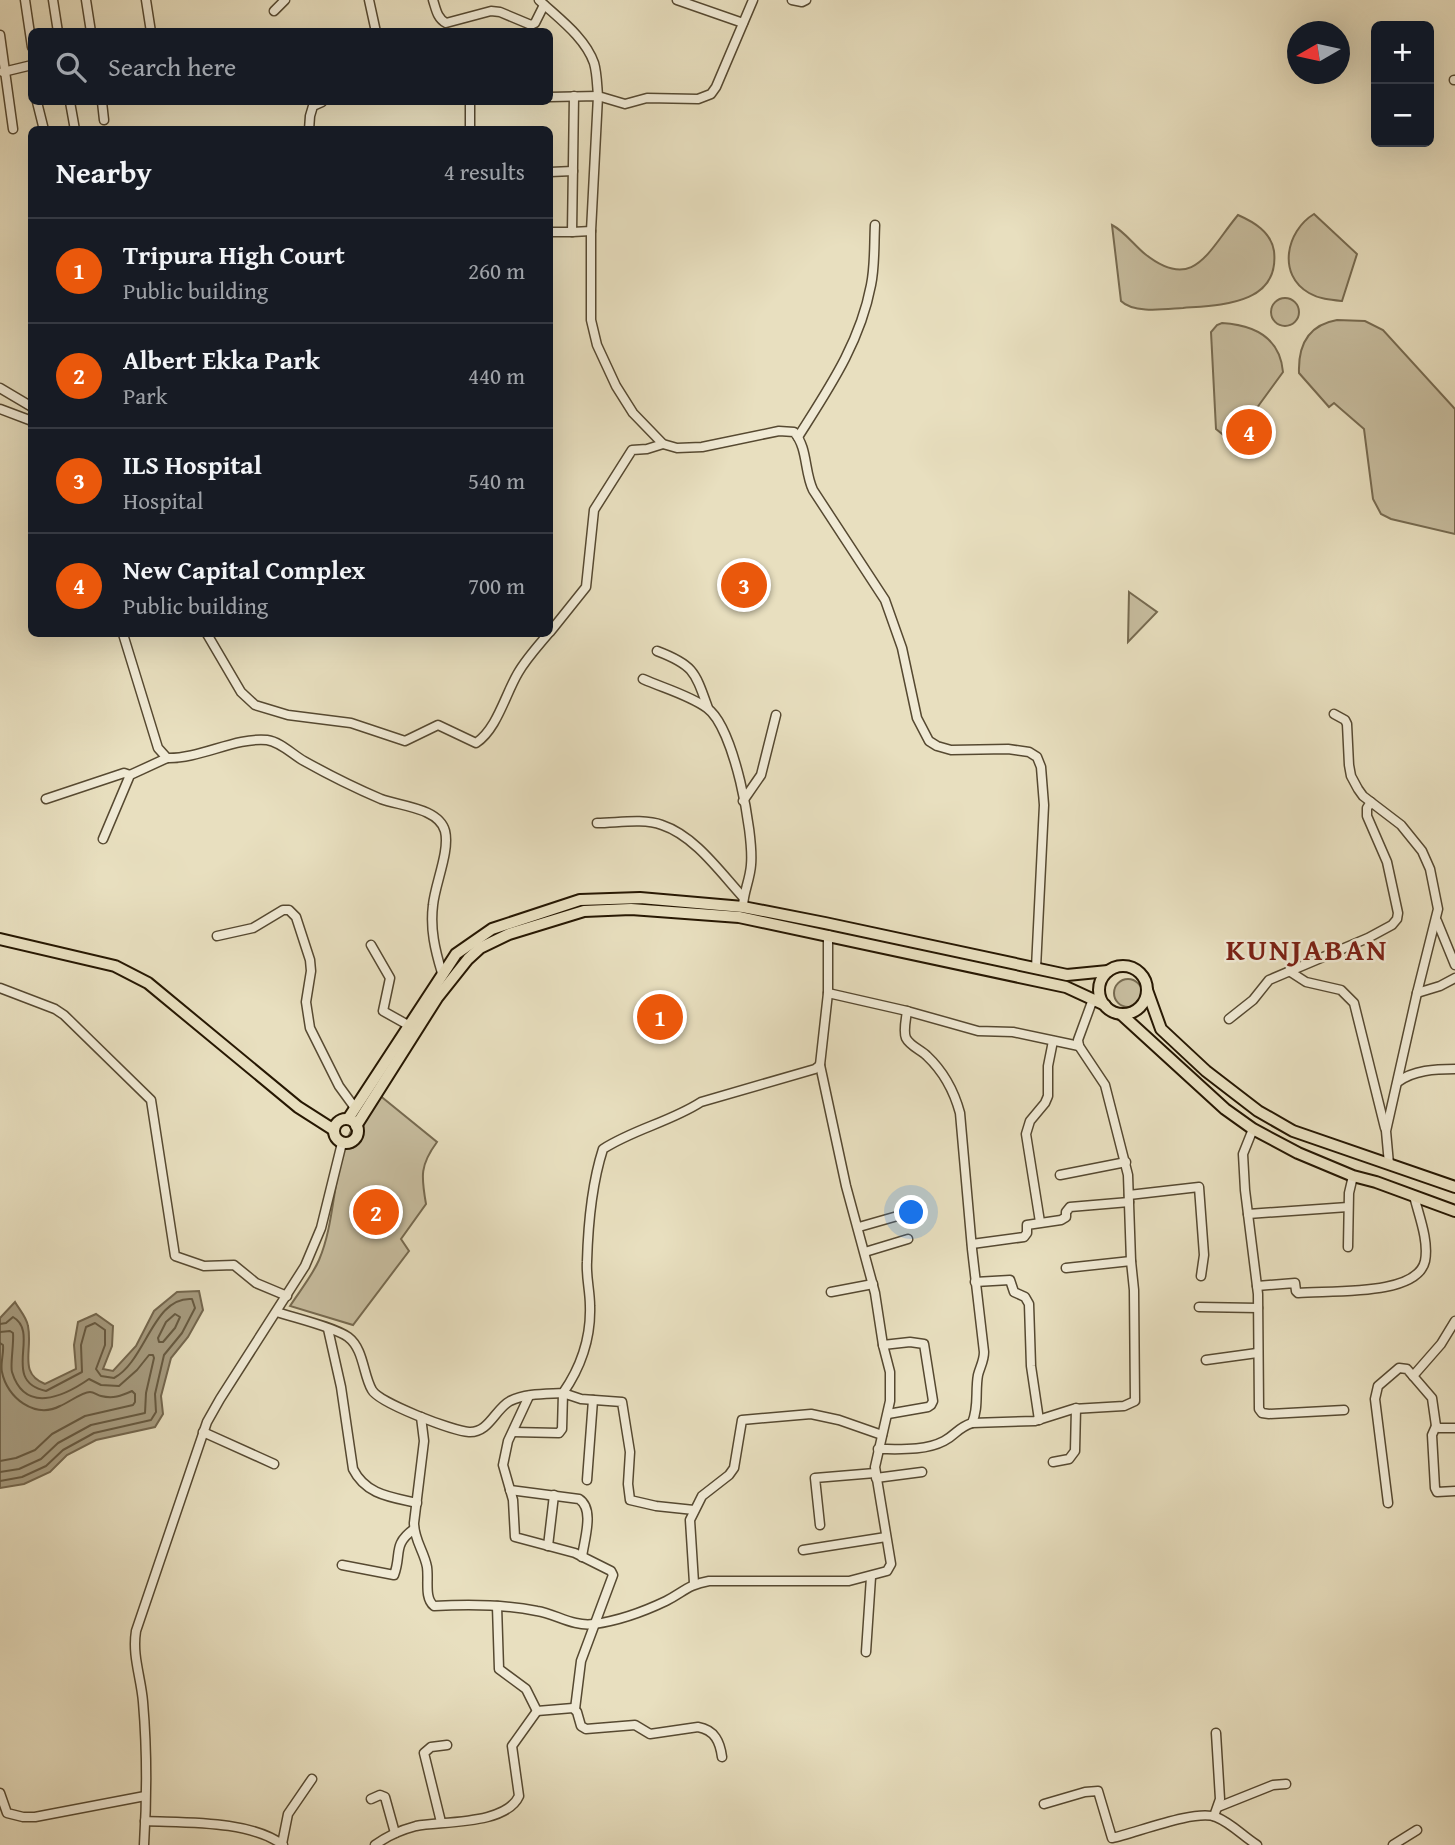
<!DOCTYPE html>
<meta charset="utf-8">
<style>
:root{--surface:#171b24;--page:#20242c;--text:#f1f3f6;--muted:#9ea1a6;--line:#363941;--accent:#ea580c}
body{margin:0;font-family:"Gentium Book Plus",serif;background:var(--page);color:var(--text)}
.controls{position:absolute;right:21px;top:21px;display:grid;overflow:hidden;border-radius:10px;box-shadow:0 7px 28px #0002}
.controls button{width:63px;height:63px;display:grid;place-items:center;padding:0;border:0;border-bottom:2px solid var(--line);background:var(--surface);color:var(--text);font:35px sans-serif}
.compass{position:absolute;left:1287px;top:21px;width:63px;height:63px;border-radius:50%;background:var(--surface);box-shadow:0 7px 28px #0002;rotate:261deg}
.you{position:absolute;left:912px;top:1213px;width:24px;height:24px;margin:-18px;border:5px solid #fff;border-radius:50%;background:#1a73e8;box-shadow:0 0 0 10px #1a73e833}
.badge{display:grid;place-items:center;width:46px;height:46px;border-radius:50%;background:var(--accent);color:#fff;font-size:23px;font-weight:700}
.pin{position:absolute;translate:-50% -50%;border:4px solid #fff;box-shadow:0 2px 7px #0006}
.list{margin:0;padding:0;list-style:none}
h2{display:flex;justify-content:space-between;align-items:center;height:91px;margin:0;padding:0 28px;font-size:30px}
h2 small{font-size:23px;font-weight:400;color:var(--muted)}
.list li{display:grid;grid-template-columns:46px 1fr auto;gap:21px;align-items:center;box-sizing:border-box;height:105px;padding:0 28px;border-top:2px solid var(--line)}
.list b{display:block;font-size:26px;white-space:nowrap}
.list p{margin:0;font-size:23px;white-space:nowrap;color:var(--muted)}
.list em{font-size:23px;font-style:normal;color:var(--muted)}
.icon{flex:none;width:38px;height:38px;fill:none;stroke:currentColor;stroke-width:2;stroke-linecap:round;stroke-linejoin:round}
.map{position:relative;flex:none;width:1455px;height:1845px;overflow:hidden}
.search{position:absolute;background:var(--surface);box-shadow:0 7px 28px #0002;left:28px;top:28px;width:525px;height:77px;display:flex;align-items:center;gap:18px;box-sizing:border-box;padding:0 24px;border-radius:10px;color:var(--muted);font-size:26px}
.panel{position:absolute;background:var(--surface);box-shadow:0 7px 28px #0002;left:28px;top:126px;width:525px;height:511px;border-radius:10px}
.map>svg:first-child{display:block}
.green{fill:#c7bd9f;stroke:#766a50;stroke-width:2}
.water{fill:#a69b7f;stroke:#73664d;stroke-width:2}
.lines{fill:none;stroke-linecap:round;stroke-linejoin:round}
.shore{stroke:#665940;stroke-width:2}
.minor-casing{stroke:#564931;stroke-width:11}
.major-casing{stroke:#261702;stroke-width:14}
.minor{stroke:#f0ead5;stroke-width:8}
.major{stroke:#e8dfbf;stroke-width:10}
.labels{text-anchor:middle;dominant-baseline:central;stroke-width:5;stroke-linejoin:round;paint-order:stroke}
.district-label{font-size:30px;font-weight:bold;letter-spacing:2px;fill:#7a1f14;stroke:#f0ead5}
</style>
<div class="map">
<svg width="1455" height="1845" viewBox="0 0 1455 1845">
<rect width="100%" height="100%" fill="#e8dfbf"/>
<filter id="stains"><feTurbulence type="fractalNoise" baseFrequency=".00286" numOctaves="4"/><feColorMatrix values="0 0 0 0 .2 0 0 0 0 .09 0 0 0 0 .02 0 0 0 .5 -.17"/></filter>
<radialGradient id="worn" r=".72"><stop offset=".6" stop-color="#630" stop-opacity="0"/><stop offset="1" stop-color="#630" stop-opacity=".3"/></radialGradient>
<!-- green -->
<g class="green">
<path d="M1314 214 1357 254 1342 301C1331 300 1319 299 1309 293 1277 275 1286 231 1314 214Z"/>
<path d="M1238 215C1254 222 1271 232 1274 251 1280 305 1220 305 1183 308 1166 309 1134 314 1121 301L1112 225C1124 231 1134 245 1145 254 1194 293 1208 251 1238 215Z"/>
<circle cx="1285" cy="312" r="14"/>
<path d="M1337 320 1365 321 1383 330 1455 409V534L1391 519 1381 514 1373 499 1364 429 1334 403 1329 407 1299 373C1298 345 1308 325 1337 320Z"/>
<path d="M1222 323C1254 325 1280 337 1283 372L1232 442 1216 429 1211 332 1217 325Z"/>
<polygon points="1129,592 1157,612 1128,642"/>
<circle cx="1128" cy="993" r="14"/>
<path d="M378 1094 437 1142C420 1165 421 1176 426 1204L401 1239 409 1251 353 1325 290 1306C299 1292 312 1276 319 1260 336 1220 332 1173 350 1133 357 1119 368 1106 378 1094Z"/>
</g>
<!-- water -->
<path class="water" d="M199 1291 203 1310 188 1337 171 1358 161 1396 163 1414 155 1427 96 1440 67 1455 50 1472 24 1484 0 1488V1318L15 1302C19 1309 27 1318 28 1326 33 1351 18 1373 45 1384L76 1369 74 1345 78 1322 96 1314 113 1326 112 1346 103 1369 113 1371 136 1346 154 1311 177 1292Z"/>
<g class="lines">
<!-- shore -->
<g class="shore">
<polygon points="175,1314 180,1317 175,1328 163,1342 159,1342 158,1338 166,1322"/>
<path d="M0 1324 6 1323 13 1317C41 1333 0 1381 46 1391L82 1372 81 1345 86 1327 95 1323 105 1330V1345L96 1369 101 1376 114 1378C146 1361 153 1296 192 1299L195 1308 182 1333 164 1355 155 1394 156 1412 151 1420 94 1433 63 1450 46 1466 22 1477 0 1481"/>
<path d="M0 1332 10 1331 13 1333C14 1344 10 1365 12 1372 25 1414 63 1397 89 1379L101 1385 119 1386 137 1370 149 1355H153L154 1358 146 1393 145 1413 91 1425 58 1443 41 1459 19 1469 0 1472"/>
<path d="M0 1343 3 1345C4 1354 0 1363 2 1372 7 1398 35 1419 60 1406 68 1403 82 1392 90 1392 94 1392 97 1395 101 1396 113 1399 121 1396 132 1391L135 1394V1402L133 1405 85 1416 52 1434 35 1450 16 1458 0 1461"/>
</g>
<!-- minor casing -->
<g class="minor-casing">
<g id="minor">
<polyline points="25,0 32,47"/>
<polyline points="53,0 58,32"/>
<polyline points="86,0 91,32"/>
<polyline points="146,0 151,32"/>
<polyline points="369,0 376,32"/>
<path d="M433 0C436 9 437 18 446 23L491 11 500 12 531 25 535 23 544 5"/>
<path d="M539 0C558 18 585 37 594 63 597 73 597 85 598 96L625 104 647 98 698 99 711 94 716 87 753 0"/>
<polyline points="677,0 743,23"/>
<polyline points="792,0 802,2 806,0"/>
<polyline points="274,11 285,0"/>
<polyline points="0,35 13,129"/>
<polyline points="3,72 32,65"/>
<polyline points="1454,80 1455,80"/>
<polyline points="574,96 572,232 591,231"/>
<path d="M550 97 598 96 591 231V320L597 345 616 386 633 413 663 444 677 448 702 447 779 431 794 432C808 448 804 471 813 490L885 600 902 648 917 718 929 741 937 746 951 750 1008 749 1029 752 1037 757 1041 767 1044 805 1036 968"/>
<polyline points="37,102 44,130"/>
<polyline points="70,102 75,130"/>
<polyline points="102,102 104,120"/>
<polyline points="470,102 470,130"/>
<polyline points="309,130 310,116 313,106 322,102"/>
<polyline points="550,172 573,171"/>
<polyline points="550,232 572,232"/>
<polyline points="0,388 32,407"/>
<polyline points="0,409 32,421"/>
<path d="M798 437C829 388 860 343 871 285 875 266 874 244 875 225"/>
<polyline points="550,632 586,587 594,510 632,450 647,449 663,444"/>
<path d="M123 634 158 748 167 758C200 759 235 737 267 740 281 742 293 755 304 761 329 775 355 788 381 799 400 806 439 808 445 831 450 851 435 884 433 905 430 929 435 950 442 973"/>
<path d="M207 634 241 692 255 705 288 715 351 723 405 741 438 725 476 743C497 729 505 695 518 673 526 659 538 646 548 634"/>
<path d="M657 651C694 665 695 672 708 708"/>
<path d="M643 679C663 688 689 695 707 708 734 727 754 833 751 865 750 880 743 893 743 907"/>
<polyline points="1334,714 1345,720 1347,724 1349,765 1351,776 1358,789 1363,796 1401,825 1422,851 1430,869 1438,909 1417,993 1386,1131 1389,1164"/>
<polyline points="46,799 124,773 130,775"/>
<polyline points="743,801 761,775 776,715"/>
<path d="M597 823C617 823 643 818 662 825 695 836 720 872 743 897"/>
<polyline points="103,839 130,775 167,758"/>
<polyline points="1437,921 1455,965"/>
<polyline points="217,936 253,928 283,910 289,910 296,917 310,960 311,971 306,1002 310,1028 339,1086 355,1108"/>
<polyline points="371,945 390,978 383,1011 408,1025"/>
<polyline points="1289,971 1306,982 1341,990 1354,1003 1385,1128"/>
<polyline points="0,988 55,1009 64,1015 151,1100 175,1256 204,1266 234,1265 256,1283 287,1296"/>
<polyline points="828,993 907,1011 978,1031 1013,1032 1079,1046"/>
<polyline points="1417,993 1440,986 1455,978"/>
<polyline points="1229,1019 1253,1000 1269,980 1368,938 1392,925 1397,919 1398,913 1387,862 1367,816 1367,808 1371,802"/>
<path d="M1398 1082C1413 1070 1436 1069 1455 1069"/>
<polyline points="1253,1129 1243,1154 1245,1190 1258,1294 1259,1409 1262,1413 1269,1414 1344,1410"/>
<polyline points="1060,1175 1126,1162"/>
<polyline points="1129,1195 1199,1187 1204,1255 1201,1276"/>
<polyline points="1248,1214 1348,1207"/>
<polyline points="1040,1222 1026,1134 1030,1121 1045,1103 1048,1096 1048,1066 1053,1041"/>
<polyline points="859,1227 922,1209"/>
<polyline points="972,1244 1024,1237 1027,1233 1027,1225 1061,1220 1066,1217 1066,1212 1070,1207 1129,1202"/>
<polyline points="1348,1247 1349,1193 1353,1176"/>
<polyline points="865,1252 908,1239"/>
<polyline points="1066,1268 1131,1261"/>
<polyline points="975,1282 1010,1280 1014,1292 1025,1297 1029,1304 1031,1366 1039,1420"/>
<path d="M1257 1286 1295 1283 1296 1291 1298 1293C1328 1290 1417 1297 1425 1261 1429 1241 1419 1216 1414 1196"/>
<polyline points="831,1292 873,1284"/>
<polyline points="1199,1307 1258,1308"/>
<path d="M277 1312C295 1318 334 1327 348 1337 364 1349 363 1375 372 1390 379 1403 453 1431 469 1432 489 1433 495 1409 510 1401 526 1393 546 1394 563 1393 581 1367 591 1337 590 1306 590 1291 586 1277 587 1262 588 1226 592 1183 603 1149 634 1129 670 1122 701 1102L815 1069 820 1065 828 993V935"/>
<path d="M328 1329 341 1387 353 1469C366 1495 391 1497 417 1503"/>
<polyline points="883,1345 910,1342 924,1344 933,1401 931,1405 928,1407 888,1414"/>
<polyline points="1206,1360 1257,1353"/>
<polyline points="1413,1376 1441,1344 1455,1321"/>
<polyline points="529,1396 508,1441 503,1465 513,1500 515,1537 575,1553 611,1571 613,1575 581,1661 575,1709"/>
<path d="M421 1417 424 1441 414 1523C414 1540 424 1551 427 1567 429 1580 424 1598 434 1606 468 1604 503 1604 537 1611 556 1614 573 1627 594 1624 617 1621 645 1611 666 1601 684 1592 687 1585 709 1581H849L887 1571 891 1564 875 1467 890 1401V1372L883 1345 875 1293 846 1186 820 1065"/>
<polyline points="972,1423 1035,1421 1073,1409 1124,1406 1135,1401 1134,1290 1131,1261 1128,1175 1105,1085 1079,1046 1078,1040 1093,999"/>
<polyline points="1436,1426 1432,1435 1435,1488 1437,1492 1455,1491"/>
<polyline points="203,1432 274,1464"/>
<polyline points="513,1432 559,1433 562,1429 563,1393 581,1399 622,1402 630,1452 628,1484 630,1500 656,1506 694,1510"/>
<path d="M878 1449C899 1449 925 1451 944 1441 956 1435 957 1428 972 1423 979 1408 975 1391 978 1375 980 1367 984 1361 984 1352L972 1249 960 1113C954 1091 944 1072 927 1056 921 1050 910 1046 906 1038 903 1031 906 1020 907 1011"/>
<polyline points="1053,1462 1069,1459 1075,1451 1076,1408"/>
<polyline points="876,1478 922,1472"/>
<polyline points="587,1480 593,1400"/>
<path d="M510 1490 579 1499C595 1509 584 1540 582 1557"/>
<polyline points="1388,1503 1375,1399 1378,1386 1399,1368 1407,1369 1432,1398 1436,1426 1439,1428 1455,1428"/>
<polyline points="820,1525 815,1478 875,1473"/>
<polyline points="548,1546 554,1495"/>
<polyline points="803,1550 886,1537"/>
<path d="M342 1565 394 1575C402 1554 392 1545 414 1529"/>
<polyline points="694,1583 690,1520 702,1496 729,1475 734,1468 742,1420 811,1414 839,1420 882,1435"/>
<path d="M497 1606 499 1669 526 1689 537 1711 573 1708 577 1712 581 1726 586 1729 635 1725 650 1734 698 1727C715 1730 720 1742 722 1757"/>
<polyline points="866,1652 871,1577"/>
<polyline points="0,1793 7,1813 23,1817 35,1817 145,1796"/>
<polyline points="371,1799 380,1795 385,1797 395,1833"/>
<path d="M1044 1804 1085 1792 1098 1791 1112 1838C1136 1833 1195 1809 1216 1817 1231 1823 1243 1836 1257 1845"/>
<polyline points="1218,1807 1273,1785 1286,1784"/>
<polyline points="1214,1816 1220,1799 1216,1733"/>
<path d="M145 1821C186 1823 249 1820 283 1845"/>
<polyline points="441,1822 424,1753 431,1747 447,1745"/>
<polyline points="282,1844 288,1814 312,1779"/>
<path d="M144 1845C147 1798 147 1749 143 1702 141 1677 132 1656 136 1631L207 1422 220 1399 305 1266 321 1228 342 1143"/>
<path d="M375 1845C387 1836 401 1830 416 1826 443 1821 506 1825 519 1796L512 1746 537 1711"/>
<polyline points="1393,1845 1417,1830"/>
</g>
</g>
<!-- major casing -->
<g class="major-casing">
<g id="major">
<polyline points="0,939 115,966 148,983 298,1107 334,1130"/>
<circle cx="1123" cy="990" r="24"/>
<polyline points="1147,990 1161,1029 1206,1071 1258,1111 1293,1131 1455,1187"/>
<polyline points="1121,1014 1225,1109 1253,1129 1298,1153 1353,1176 1376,1182 1455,1211"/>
<polyline points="348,1119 456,954 492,929 580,900 640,898 743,907 825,923 1067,975 1108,971"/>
<circle cx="346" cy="1131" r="12"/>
<polyline points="356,1126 437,998 468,959 480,948 509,934 584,911 631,909 739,917 1066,987 1105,1005"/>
</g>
</g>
<!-- minor -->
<use href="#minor" class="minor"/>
<!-- major -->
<use href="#major" class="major"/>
</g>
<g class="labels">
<!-- district labels -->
<g class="district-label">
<text x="1307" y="949">KUNJABAN</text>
</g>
</g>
<rect width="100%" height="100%" filter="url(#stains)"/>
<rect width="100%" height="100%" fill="url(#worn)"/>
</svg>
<div class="controls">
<button>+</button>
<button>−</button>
</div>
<svg class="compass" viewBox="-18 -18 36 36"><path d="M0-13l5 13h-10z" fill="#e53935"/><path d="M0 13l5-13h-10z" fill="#9ea1a6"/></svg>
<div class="you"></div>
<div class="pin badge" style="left:660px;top:1017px">1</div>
<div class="pin badge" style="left:376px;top:1212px">2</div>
<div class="pin badge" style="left:744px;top:585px">3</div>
<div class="pin badge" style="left:1249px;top:432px">4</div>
<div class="search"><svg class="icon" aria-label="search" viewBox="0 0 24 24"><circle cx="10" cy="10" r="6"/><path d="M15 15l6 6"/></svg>Search here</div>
<section class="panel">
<h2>Nearby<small>4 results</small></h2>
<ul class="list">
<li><span class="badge">1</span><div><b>Tripura High Court</b><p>Public building</p></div><em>260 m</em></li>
<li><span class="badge">2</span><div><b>Albert Ekka Park</b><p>Park</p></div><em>440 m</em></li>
<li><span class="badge">3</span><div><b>ILS Hospital</b><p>Hospital</p></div><em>540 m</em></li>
<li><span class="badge">4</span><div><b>New Capital Complex</b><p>Public building</p></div><em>700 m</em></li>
</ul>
</section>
</div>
